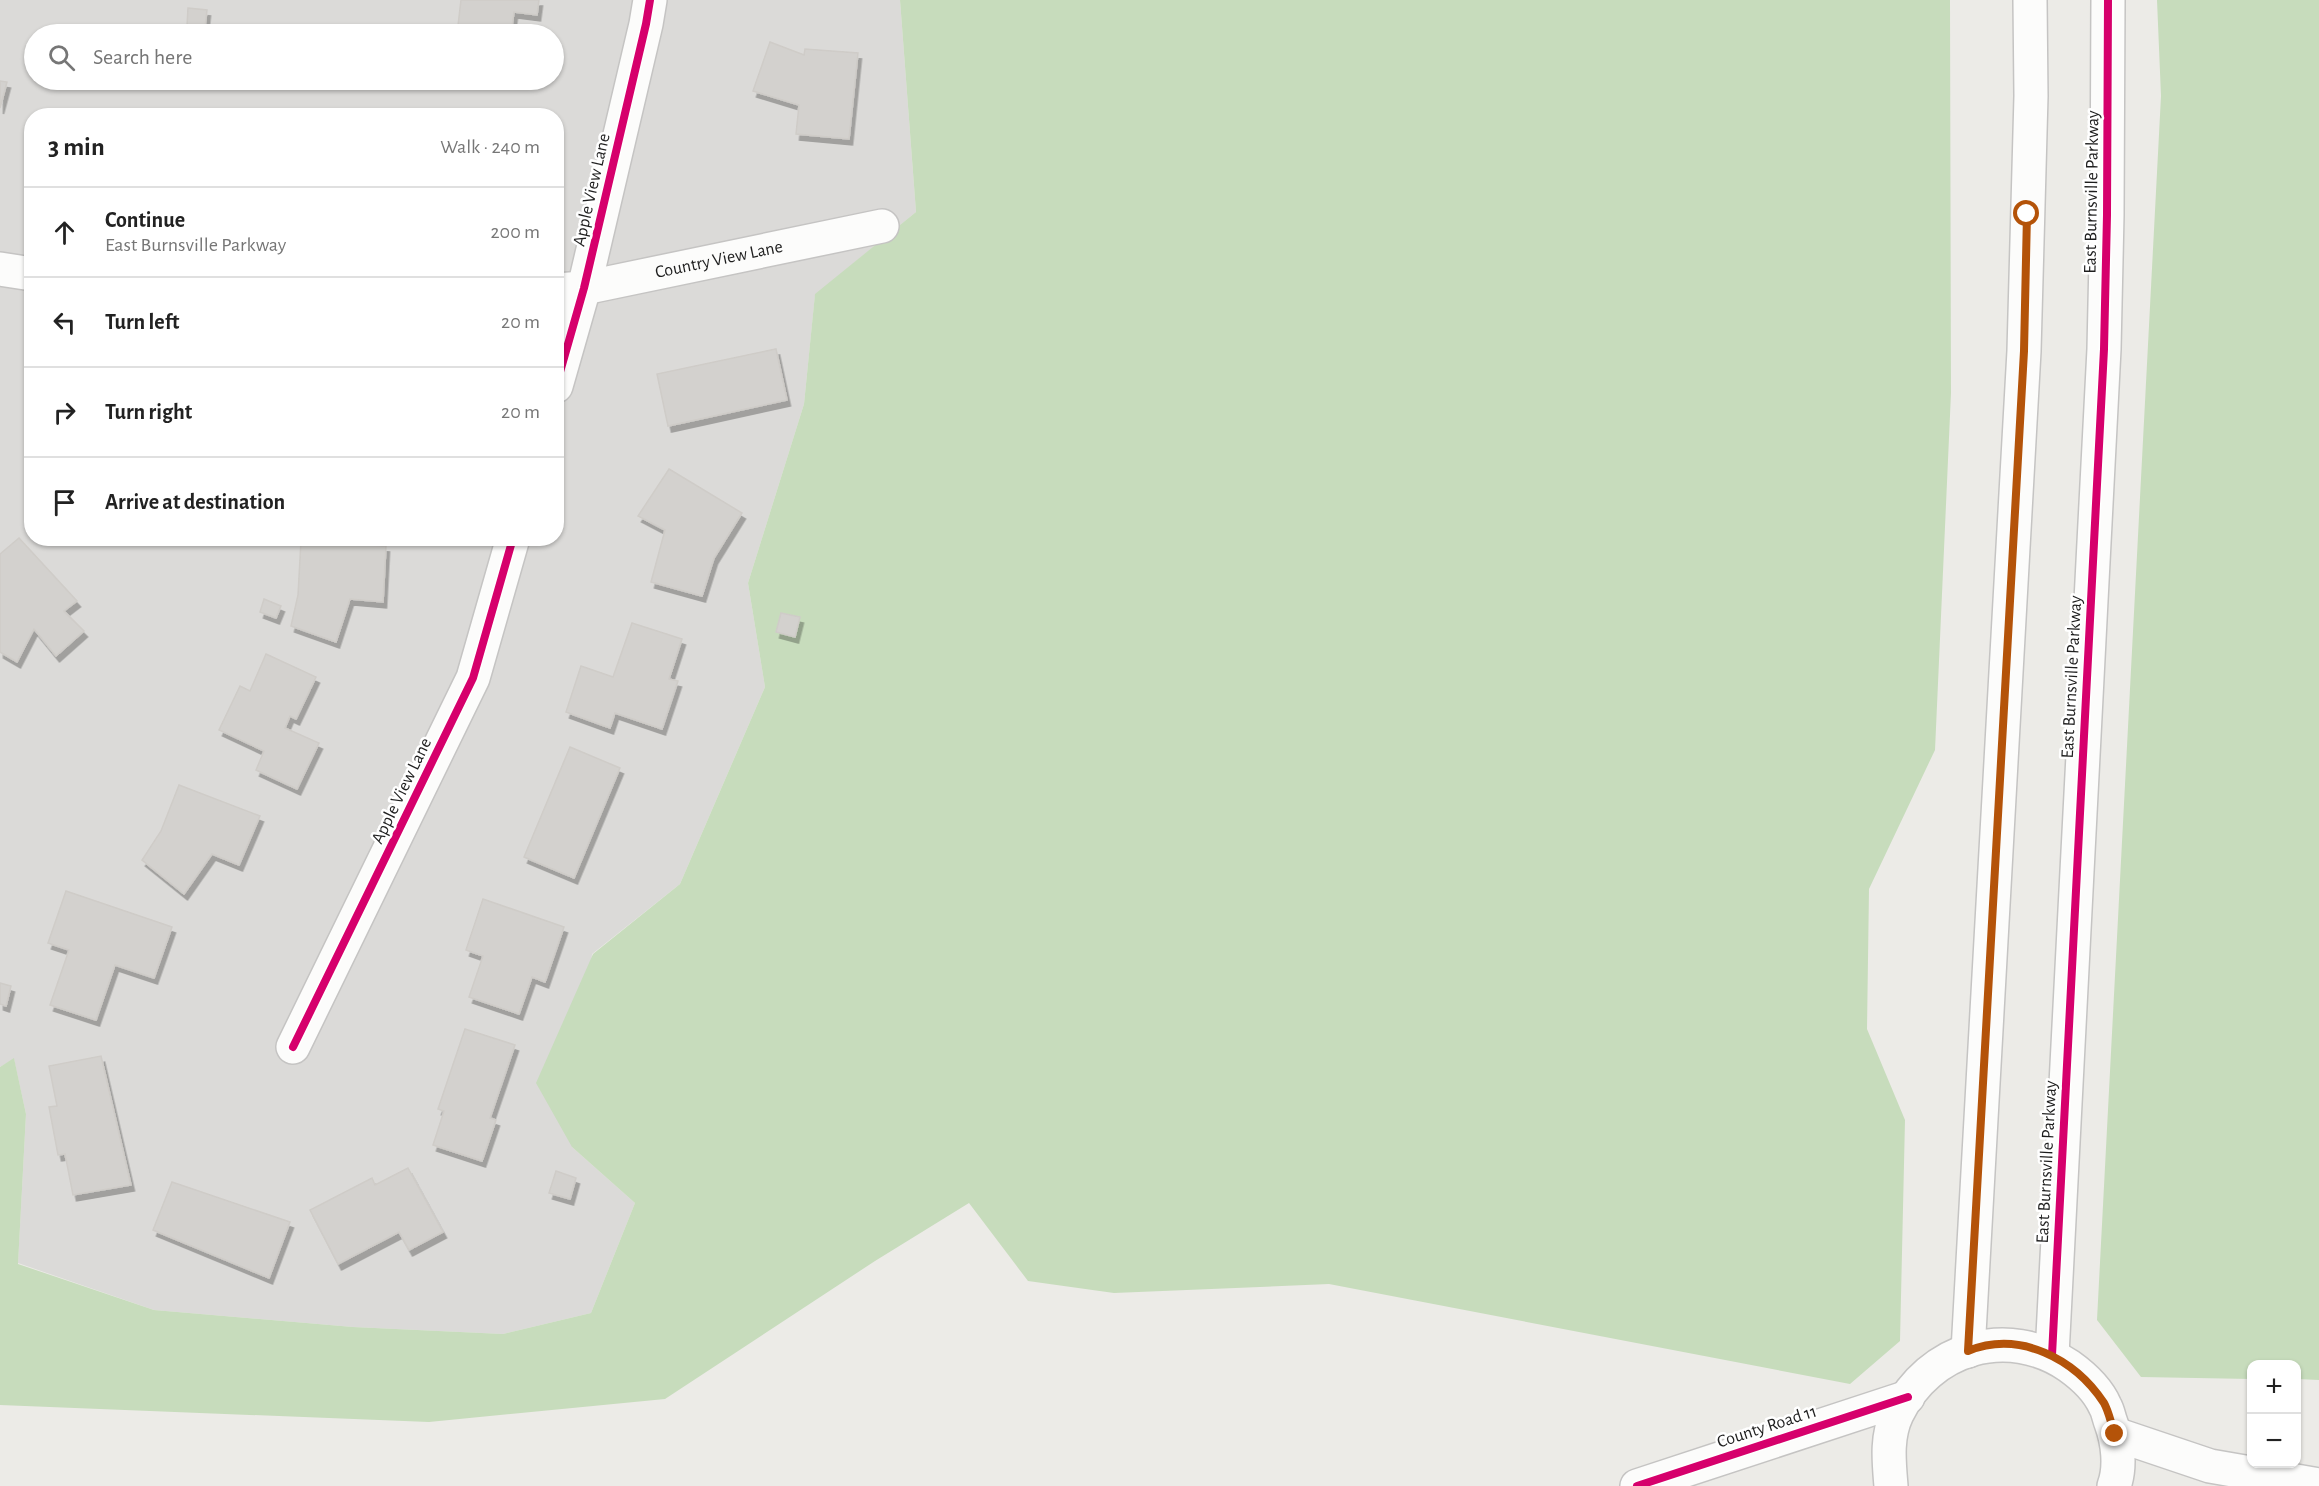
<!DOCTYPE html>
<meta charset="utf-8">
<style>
:root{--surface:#fff;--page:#f2f2f2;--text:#222;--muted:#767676;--line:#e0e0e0}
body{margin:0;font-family:"Alegreya Sans",sans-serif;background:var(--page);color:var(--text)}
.controls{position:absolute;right:18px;bottom:18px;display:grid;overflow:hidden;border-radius:12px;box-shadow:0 2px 4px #0004}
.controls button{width:54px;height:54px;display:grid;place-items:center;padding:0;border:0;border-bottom:2px solid var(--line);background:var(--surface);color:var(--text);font:30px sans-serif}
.stop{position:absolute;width:18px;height:18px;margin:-14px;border:4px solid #b45309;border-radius:50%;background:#fff}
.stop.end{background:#b45309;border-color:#fff;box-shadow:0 2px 6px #0008}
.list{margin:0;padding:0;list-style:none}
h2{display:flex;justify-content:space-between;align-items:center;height:78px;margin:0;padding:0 24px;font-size:26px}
h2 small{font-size:20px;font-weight:400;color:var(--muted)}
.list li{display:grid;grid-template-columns:39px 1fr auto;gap:18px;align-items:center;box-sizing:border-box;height:90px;padding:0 24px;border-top:2px solid var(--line)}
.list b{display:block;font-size:22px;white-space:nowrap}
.list p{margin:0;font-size:20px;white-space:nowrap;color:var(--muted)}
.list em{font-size:20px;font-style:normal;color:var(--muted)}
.icon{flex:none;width:33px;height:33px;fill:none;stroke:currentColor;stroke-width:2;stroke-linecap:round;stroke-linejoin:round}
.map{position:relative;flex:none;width:2319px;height:1486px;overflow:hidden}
.search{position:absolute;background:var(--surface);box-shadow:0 2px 4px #0004;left:24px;top:24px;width:540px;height:66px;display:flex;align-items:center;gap:15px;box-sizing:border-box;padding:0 21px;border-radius:33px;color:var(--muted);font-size:22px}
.panel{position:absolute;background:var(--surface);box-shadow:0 2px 4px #0004;left:24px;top:108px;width:540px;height:438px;border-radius:24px}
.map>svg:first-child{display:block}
.residential{fill:#dbdad8;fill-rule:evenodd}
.forest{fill:#c7dcbc}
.building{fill:#d3d1ce;stroke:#cfccc8;stroke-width:1.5;filter:url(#shadow)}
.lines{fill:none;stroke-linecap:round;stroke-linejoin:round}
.minor-casing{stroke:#c5c4c3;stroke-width:36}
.minor{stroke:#fcfcfb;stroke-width:33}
.cycleway-casing{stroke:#fff;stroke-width:11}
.cycleway{stroke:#d6006c;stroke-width:8}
.route{stroke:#b45309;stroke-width:8}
.labels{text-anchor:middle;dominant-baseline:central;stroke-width:5;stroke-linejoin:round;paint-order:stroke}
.street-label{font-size:18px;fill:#1e1e1e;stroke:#fff}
</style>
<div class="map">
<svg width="2319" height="1486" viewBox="0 0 2319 1486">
<defs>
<filter id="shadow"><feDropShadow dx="3.5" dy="6" stdDeviation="0" flood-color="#0004"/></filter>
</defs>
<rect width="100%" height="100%" fill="#ecebe7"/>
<!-- residential -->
<path class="residential" d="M0 0H900L916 212 815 295 804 404 748 583 765 687 680 884 592 954 572 1147 635 1203 591 1313 503 1334 353 1327 154 1310 18 1263 26 1114 14 1059 0 1067ZM34 34H554V80H34ZM32 116H556V538H32Z"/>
<!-- forest -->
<g class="forest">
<polygon points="900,0 1950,0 1951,393 1935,750 1869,889 1867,1029 1905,1120 1900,1341 1850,1384 1329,1284 1114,1293 1028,1281 969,1203 875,1261 665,1399 429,1422 0,1405 0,1067 14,1058 26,1114 18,1264 154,1310 353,1327 503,1334 591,1313 635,1203 572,1147 536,1083 593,954 680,884 765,687 748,583 804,404 815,294 916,212"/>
<polygon points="2157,0 2319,0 2319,1380 2297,1379 2296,1364 2252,1364 2251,1379 2141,1377 2097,1320 2161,96"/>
</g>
<!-- building -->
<g class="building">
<polygon points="461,0 539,0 537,15 514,12 511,34 457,34"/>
<polygon points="188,8 207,10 205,27 187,26"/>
<polygon points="770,42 804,55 805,49 858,53 849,139 796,134 799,105 753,91"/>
<polygon points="0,81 7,82 0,108"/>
<polygon points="32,135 32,172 25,170"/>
<polygon points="776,349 787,400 668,426 657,374"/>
<polygon points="669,469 742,513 714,558 702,596 651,582 665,530 638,516"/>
<polygon points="19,538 77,601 64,611 84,631 56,656 34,629 17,662 0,652 0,554"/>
<polygon points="301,541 386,546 383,602 350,599 336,642 291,626 298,595"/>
<polygon points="264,599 281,606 276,618 260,612"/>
<polygon points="781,613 800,617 795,637 776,632"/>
<polygon points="632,623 682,639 669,679 678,681 662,729 615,713 610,728 566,712 581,666 613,677"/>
<polygon points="266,654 316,677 296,719 290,716 285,728 319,743 297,789 256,770 264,751 219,730 240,686 250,691"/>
<polygon points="570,747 620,768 574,878 524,857"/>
<polygon points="179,785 260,816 239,865 212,854 184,894 142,860 161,831"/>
<polygon points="66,891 172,927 154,978 115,965 96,1020 50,1005 69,950 48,943"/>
<polygon points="483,899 564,927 545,982 532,977 519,1014 469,997 483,956 466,950"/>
<polygon points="0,983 11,986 6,1006 0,1004"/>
<polygon points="465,1029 515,1045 490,1118 496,1120 482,1161 433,1145 444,1111 438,1109"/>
<polygon points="101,1056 131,1185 73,1195 65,1154 58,1155 49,1107 57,1106 49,1066"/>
<polygon points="408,1168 443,1232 409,1250 399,1232 338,1264 310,1210 372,1178 375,1185"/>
<polygon points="556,1171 576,1178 570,1199 549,1193"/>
<polygon points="172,1182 290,1222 269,1278 153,1230"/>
</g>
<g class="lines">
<!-- minor casing -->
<g class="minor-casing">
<g id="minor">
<polyline points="0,269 32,274"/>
<path id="s1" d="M556 290 584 288 882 226"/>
<polyline points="556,386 584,288 646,24 650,0"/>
<polyline points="293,1047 473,678 513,538"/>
<polyline points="1968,1351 2024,351 2031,96 2030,0"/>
<polyline points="2052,1355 2104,349 2107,215 2108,0"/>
<polyline points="2115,1434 2210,1466 2319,1485"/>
<polyline points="1637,1486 1908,1397"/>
<path d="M1891 1486C1889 1462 1886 1437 1897 1414 1929 1348 2007 1324 2069 1366 2083 1376 2098 1390 2105 1406 2108 1411 2109 1418 2111 1423 2118 1442 2121 1467 2114 1486"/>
</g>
</g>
<!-- minor -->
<use href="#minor" class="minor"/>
<!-- cycleway casing -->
<g class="cycleway-casing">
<g id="cycleway">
<polyline points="556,386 584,288 646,24 650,0"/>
<polyline points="293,1047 473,678 513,538"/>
<polyline points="2052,1355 2104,349 2107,215 2108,0"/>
<polyline points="1637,1486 1908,1397"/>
</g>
</g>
<!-- cycleway -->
<use href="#cycleway" class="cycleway"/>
</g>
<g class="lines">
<!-- route -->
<path class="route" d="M2027 214 2024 351 1968 1351C2020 1330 2075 1359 2104 1403 2109 1412 2111 1424 2115 1434"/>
</g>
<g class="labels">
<!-- street labels -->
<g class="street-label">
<text transform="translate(592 190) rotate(-77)">Apple View Lane</text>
<text transform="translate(2092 192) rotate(-89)">East Burnsville Parkway</text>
<text stroke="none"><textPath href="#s1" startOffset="166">Country View Lane</textPath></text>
<text transform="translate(2072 677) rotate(-87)">East Burnsville Parkway</text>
<text transform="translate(402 791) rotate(-64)">Apple View Lane</text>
<text transform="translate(2047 1162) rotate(-87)">East Burnsville Parkway</text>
<text transform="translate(1767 1427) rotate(-18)">County Road 11</text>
</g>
</g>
</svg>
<div class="controls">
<button>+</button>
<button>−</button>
</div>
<div class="stop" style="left:2027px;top:214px"></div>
<div class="stop end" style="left:2115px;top:1434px"></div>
<div class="search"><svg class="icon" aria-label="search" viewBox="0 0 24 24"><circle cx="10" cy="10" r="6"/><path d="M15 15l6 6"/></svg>Search here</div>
<section class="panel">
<h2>3 min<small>Walk · 240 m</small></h2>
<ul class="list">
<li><svg class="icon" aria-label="ahead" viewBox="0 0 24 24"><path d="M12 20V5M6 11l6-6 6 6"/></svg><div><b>Continue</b><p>East Burnsville Parkway</p></div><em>200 m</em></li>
<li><svg class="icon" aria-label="left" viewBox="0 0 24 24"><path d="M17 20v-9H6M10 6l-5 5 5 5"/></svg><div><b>Turn left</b></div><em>20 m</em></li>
<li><svg class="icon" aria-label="right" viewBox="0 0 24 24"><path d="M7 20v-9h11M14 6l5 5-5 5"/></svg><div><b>Turn right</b></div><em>20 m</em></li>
<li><svg class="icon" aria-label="arrive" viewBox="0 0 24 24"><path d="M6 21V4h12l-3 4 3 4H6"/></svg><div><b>Arrive at destination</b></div></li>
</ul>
</section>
</div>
